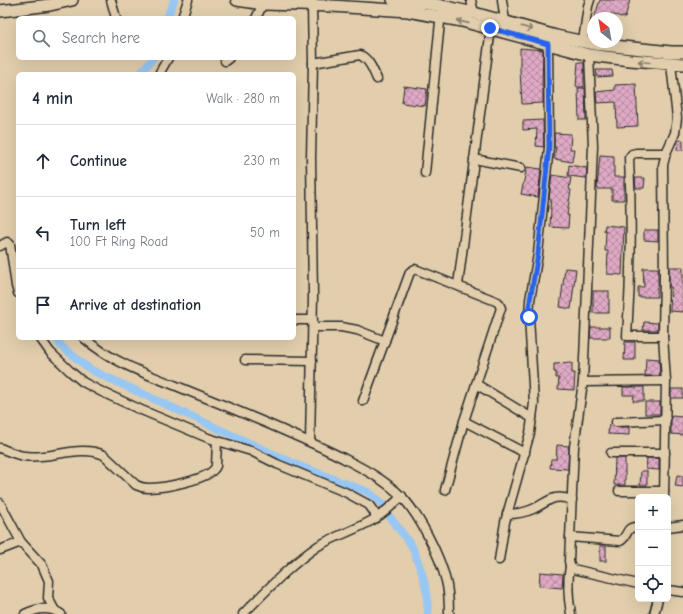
<!DOCTYPE html>
<meta charset="utf-8">
<style>
:root{--surface:#fff;--page:#f2f2f3;--text:#1f2937;--muted:#747a83;--line:#e0e1e3}
body{margin:0;font-family:"Comic Neue",sans-serif;background:var(--page);color:var(--text)}
.controls{position:absolute;right:12px;bottom:12px;display:grid;overflow:hidden;border-radius:6px;box-shadow:0 4px 16px #0002}
.controls button{width:36px;height:36px;display:grid;place-items:center;padding:0;border:0;border-bottom:1px solid var(--line);background:var(--surface);color:var(--text);font:20px sans-serif}
.compass{position:absolute;left:587px;top:12px;width:36px;height:36px;border-radius:50%;background:var(--surface);box-shadow:0 4px 16px #0002;rotate:329deg}
.stop{position:absolute;width:12px;height:12px;margin:-9px;border:3px solid #2563eb;border-radius:50%;background:#fff}
.stop.end{background:#2563eb;border-color:#fff;box-shadow:0 1px 4px #0008}
.list{margin:0;padding:0;list-style:none}
h2{display:flex;justify-content:space-between;align-items:center;height:52px;margin:0;padding:0 16px;font-size:17px}
h2 small{font-size:13px;font-weight:400;color:var(--muted)}
.list li{display:grid;grid-template-columns:26px 1fr auto;gap:12px;align-items:center;box-sizing:border-box;height:72px;padding:0 16px;border-top:1px solid var(--line)}
.list b{display:block;font-size:15px;white-space:nowrap}
.list p{margin:0;font-size:13px;white-space:nowrap;color:var(--muted)}
.list em{font-size:13px;font-style:normal;color:var(--muted)}
.icon{flex:none;width:22px;height:22px;fill:none;stroke:currentColor;stroke-width:2;stroke-linecap:round;stroke-linejoin:round}
.map{position:relative;flex:none;width:683px;height:614px;overflow:hidden}
.search{position:absolute;background:var(--surface);box-shadow:0 4px 16px #0002;left:16px;top:16px;width:280px;height:44px;display:flex;align-items:center;gap:10px;box-sizing:border-box;padding:0 14px;border-radius:6px;color:var(--muted);font-size:15px}
.panel{position:absolute;background:var(--surface);box-shadow:0 4px 16px #0002;left:16px;top:72px;width:280px;height:268px;border-radius:6px}
.map>svg:first-child{display:block}
.lines{fill:none;stroke-linecap:round;stroke-linejoin:round}
.canal{stroke:#98c7f3;stroke-width:8}
.building{fill:url(#building-cross-hatch);stroke:#2b2b2b}
.minor-casing{stroke:#2b2b2b;stroke-width:11}
.major-casing{stroke:#2b2b2b;stroke-width:14}
.minor{stroke:#e2ceac;stroke-width:8}
.major{stroke:#e2ceac;stroke-width:11}
.oneway{stroke:#867c6c}
.route{stroke:#2563eb;stroke-width:5}
</style>
<div class="map">
<svg width="683" height="614" viewBox="0 0 683 614">
<defs>
<pattern id="building-cross-hatch" width="8" height="8" patternUnits="userSpaceOnUse"><rect width="8" height="8" fill="#dea9c3"/><path d="M0 0l8 8M0 8l8-8" fill="none" stroke="#b48a9f"/></pattern>
</defs>
<rect width="100%" height="100%" fill="#e2ceac"/>
<filter id="ink" filterUnits="userSpaceOnUse"><feTurbulence type="fractalNoise" baseFrequency=".025" numOctaves="2"/><feDisplacementMap in="SourceGraphic" scale="8" xChannelSelector="R" yChannelSelector="G"/><feConvolveMatrix kernelMatrix="1 2 1 2 8 2 1 2 1" color-interpolation-filters="sRGB"/></filter>
<g filter="url(#ink)">
<g class="lines">
<!-- canal -->
<g class="canal">
<polyline points="167,18 174,0"/>
<polyline points="140,74 153,58"/>
<polyline points="56,338 61,346 91,370 297,465 368,492 382,503 390,517 412,546 422,573 427,594 428,614"/>
</g>
</g>
<!-- building -->
<g class="building">
<polygon points="600,0 630,0 625,18 611,14 610,18 594,18"/>
<polygon points="520,48 543,50 542,87 543,87 543,103 522,104 520,71"/>
<polygon points="578,62 584,63 584,87 576,87"/>
<polygon points="596,70 612,70 613,76 597,77"/>
<polygon points="636,84 638,126 617,127 616,102 597,103 596,92 615,90 615,85"/>
<polygon points="404,86 427,89 425,106 402,103"/>
<polygon points="578,88 585,88 586,120 579,120"/>
<polygon points="543,120 544,147 536,146 537,129 523,130 523,121"/>
<polygon points="554,133 571,134 570,149 574,149 572,162 554,159 556,147 554,147"/>
<polygon points="678,140 683,140 683,150 677,150"/>
<polygon points="600,155 614,156 614,177 624,177 624,200 612,200 612,189 597,189"/>
<polygon points="569,165 587,168 586,178 568,176"/>
<polygon points="527,167 541,169 538,197 521,194"/>
<polygon points="552,175 571,178 569,189 571,190 567,215 569,215 568,228 550,227 551,209 550,209 551,200 549,199"/>
<polygon points="635,178 645,178 644,188 636,188"/>
<polygon points="605,225 624,227 622,275 607,274 608,251 605,251 606,231 604,231"/>
<polygon points="644,230 658,230 658,241 644,240"/>
<polygon points="669,267 683,267 683,312 670,311 671,287 669,287"/>
<polygon points="565,268 576,269 571,309 560,307"/>
<polygon points="643,268 658,268 658,287 657,287 657,297 638,297 638,287 644,287"/>
<rect x="593" y="291" width="16" height="22"/>
<polygon points="644,322 658,323 658,330 643,330"/>
<polygon points="591,327 610,327 610,338 590,338"/>
<polygon points="625,342 635,342 635,360 624,360"/>
<polygon points="646,358 659,359 660,376 645,376"/>
<polygon points="572,363 572,373 575,373 574,390 558,389 559,378 556,378 556,372 554,372 554,364"/>
<polygon points="623,387 644,387 644,401 633,401 634,395 623,395"/>
<rect x="671" y="389" width="12" height="9"/>
<rect x="645" y="402" width="15" height="12"/>
<polygon points="671,416 683,417 683,435 671,434"/>
<polygon points="609,424 616,427 629,427 629,435 608,434"/>
<polygon points="557,445 569,446 568,469 550,468 551,459 556,459"/>
<polygon points="615,458 625,458 625,485 614,485"/>
<polygon points="647,458 659,458 659,470 646,469"/>
<polygon points="641,471 647,471 647,485 640,485"/>
<polygon points="677,475 683,476 683,487 675,486"/>
<rect x="600" y="546" width="6" height="15"/>
<polygon points="540,572 563,574 562,588 539,586"/>
</g>
<g class="lines">
<!-- minor casing -->
<g class="minor-casing">
<g id="minor">
<polyline points="111,0 116,18"/>
<polyline points="471,0 474,13"/>
<polyline points="502,0 505,21"/>
<polyline points="182,18 188,0"/>
<polyline points="256,18 263,4"/>
<polyline points="583,41 588,6 590,0"/>
<polyline points="589,55 593,146 589,244 583,382 574,447 569,561 570,566 573,569 638,584"/>
<polyline points="225,61 229,58"/>
<path d="M313 63 360 55C369 59 373 70 377 79"/>
<polyline points="159,74 168,58"/>
<polyline points="474,159 521,168"/>
<polyline points="425,173 441,12"/>
<polyline points="0,246 7,242 10,244 16,286 18,293"/>
<polyline points="458,285 491,28"/>
<polyline points="294,320 313,320"/>
<polyline points="313,327 341,327 357,330 385,341"/>
<path d="M663 336H627C631 277 632 217 629 158L632 154 636 153H666"/>
<polyline points="40,338 50,352 71,372 83,382 100,391 139,409 208,438 251,451 277,464 345,492 369,505 374,512 376,518"/>
<path d="M84 338C109 360 143 373 174 385 230 408 287 430 341 457 362 468 384 479 401 496 419 514 440 556 446 581 449 592 449 603 449 614"/>
<polyline points="245,360 312,361"/>
<polyline points="583,382 666,381"/>
<polyline points="476,384 532,418"/>
<polyline points="363,401 410,272 415,269 498,302 501,308 464,421 445,490"/>
<polyline points="464,421 525,453"/>
<polyline points="616,422 666,420"/>
<polyline points="310,442 313,296 311,158 313,63 312,5"/>
<path d="M0 448C8 451 16 455 24 456 50 460 79 444 104 455L136 485C140 487 143 488 148 488 162 488 211 480 216 466L217 441"/>
<polyline points="611,453 665,453"/>
<polyline points="619,491 664,491"/>
<polyline points="664,497 666,381 663,336 664,275 663,165 666,153 675,133 677,118 671,64"/>
<polyline points="0,503 21,542 42,565 49,581 48,598 54,609"/>
<path d="M507 514C516 514 524 513 533 509 549 502 552 493 572 500"/>
<polyline points="668,527 683,525"/>
<path d="M570 537 620 541C629 537 624 526 638 527"/>
<polyline points="0,550 21,542"/>
<polyline points="499,560 505,522 530,433 534,403 529,317 530,300 538,254 549,147 548,44"/>
<path d="M570 566C567 583 568 597 571 614"/>
<polyline points="668,590 683,592"/>
<path d="M25 614C37 608 49 606 61 614"/>
<path d="M243 614C267 590 290 565 318 546 333 537 350 532 365 524 379 518 391 507 402 496"/>
<polyline points="654,614 658,599"/>
</g>
</g>
<!-- major casing -->
<g class="major-casing">
<g id="major">
<polyline points="237,0 263,4 332,6 408,11 462,21 589,55 630,60 683,64"/>
<polyline points="393,0 427,3 474,13 556,36 594,44 671,52 683,52"/>
<polyline points="0,11 50,5 72,0"/>
</g>
</g>
<!-- minor -->
<use href="#minor" class="minor"/>
<!-- major -->
<use href="#major" class="major"/>
</g>
<!-- one-way arrows -->
<defs><path id="oneway-shaft" d="M-6 0H5M1.5-3L5.5 0L1.5 3" fill="none" stroke-width="1.6" stroke-linecap="round" stroke-linejoin="round"/></defs>
<g class="oneway">
<use href="#oneway-shaft" transform="translate(463 22) rotate(-167)"/>
<use href="#oneway-shaft" transform="translate(527 28) rotate(16)"/>
<use href="#oneway-shaft" transform="translate(644 62) rotate(-175)"/>
</g>
</g>
<g class="lines" filter="url(#ink)">
<!-- route -->
<polyline class="route" points="490,28 548,44 549,147 538,254 530,300 529,317"/>
</g>
</svg>
<div class="controls">
<button>+</button>
<button>−</button>
<button><svg class="icon" aria-label="locate" viewBox="0 0 24 24"><circle cx="12" cy="12" r="6"/><path d="M12 2v4M12 18v4M2 12h4M18 12h4"/></svg></button>
</div>
<svg class="compass" viewBox="-18 -18 36 36"><path d="M0-13l5 13h-10z" fill="#e53935"/><path d="M0 13l5-13h-10z" fill="#747a83"/></svg>
<div class="stop" style="left:529px;top:317px"></div>
<div class="stop end" style="left:490px;top:28px"></div>
<div class="search"><svg class="icon" aria-label="search" viewBox="0 0 24 24"><circle cx="10" cy="10" r="6"/><path d="M15 15l6 6"/></svg>Search here</div>
<section class="panel">
<h2>4 min<small>Walk · 280 m</small></h2>
<ul class="list">
<li><svg class="icon" aria-label="ahead" viewBox="0 0 24 24"><path d="M12 20V5M6 11l6-6 6 6"/></svg><div><b>Continue</b></div><em>230 m</em></li>
<li><svg class="icon" aria-label="left" viewBox="0 0 24 24"><path d="M17 20v-9H6M10 6l-5 5 5 5"/></svg><div><b>Turn left</b><p>100 Ft Ring Road</p></div><em>50 m</em></li>
<li><svg class="icon" aria-label="arrive" viewBox="0 0 24 24"><path d="M6 21V4h12l-3 4 3 4H6"/></svg><div><b>Arrive at destination</b></div></li>
</ul>
</section>
</div>
